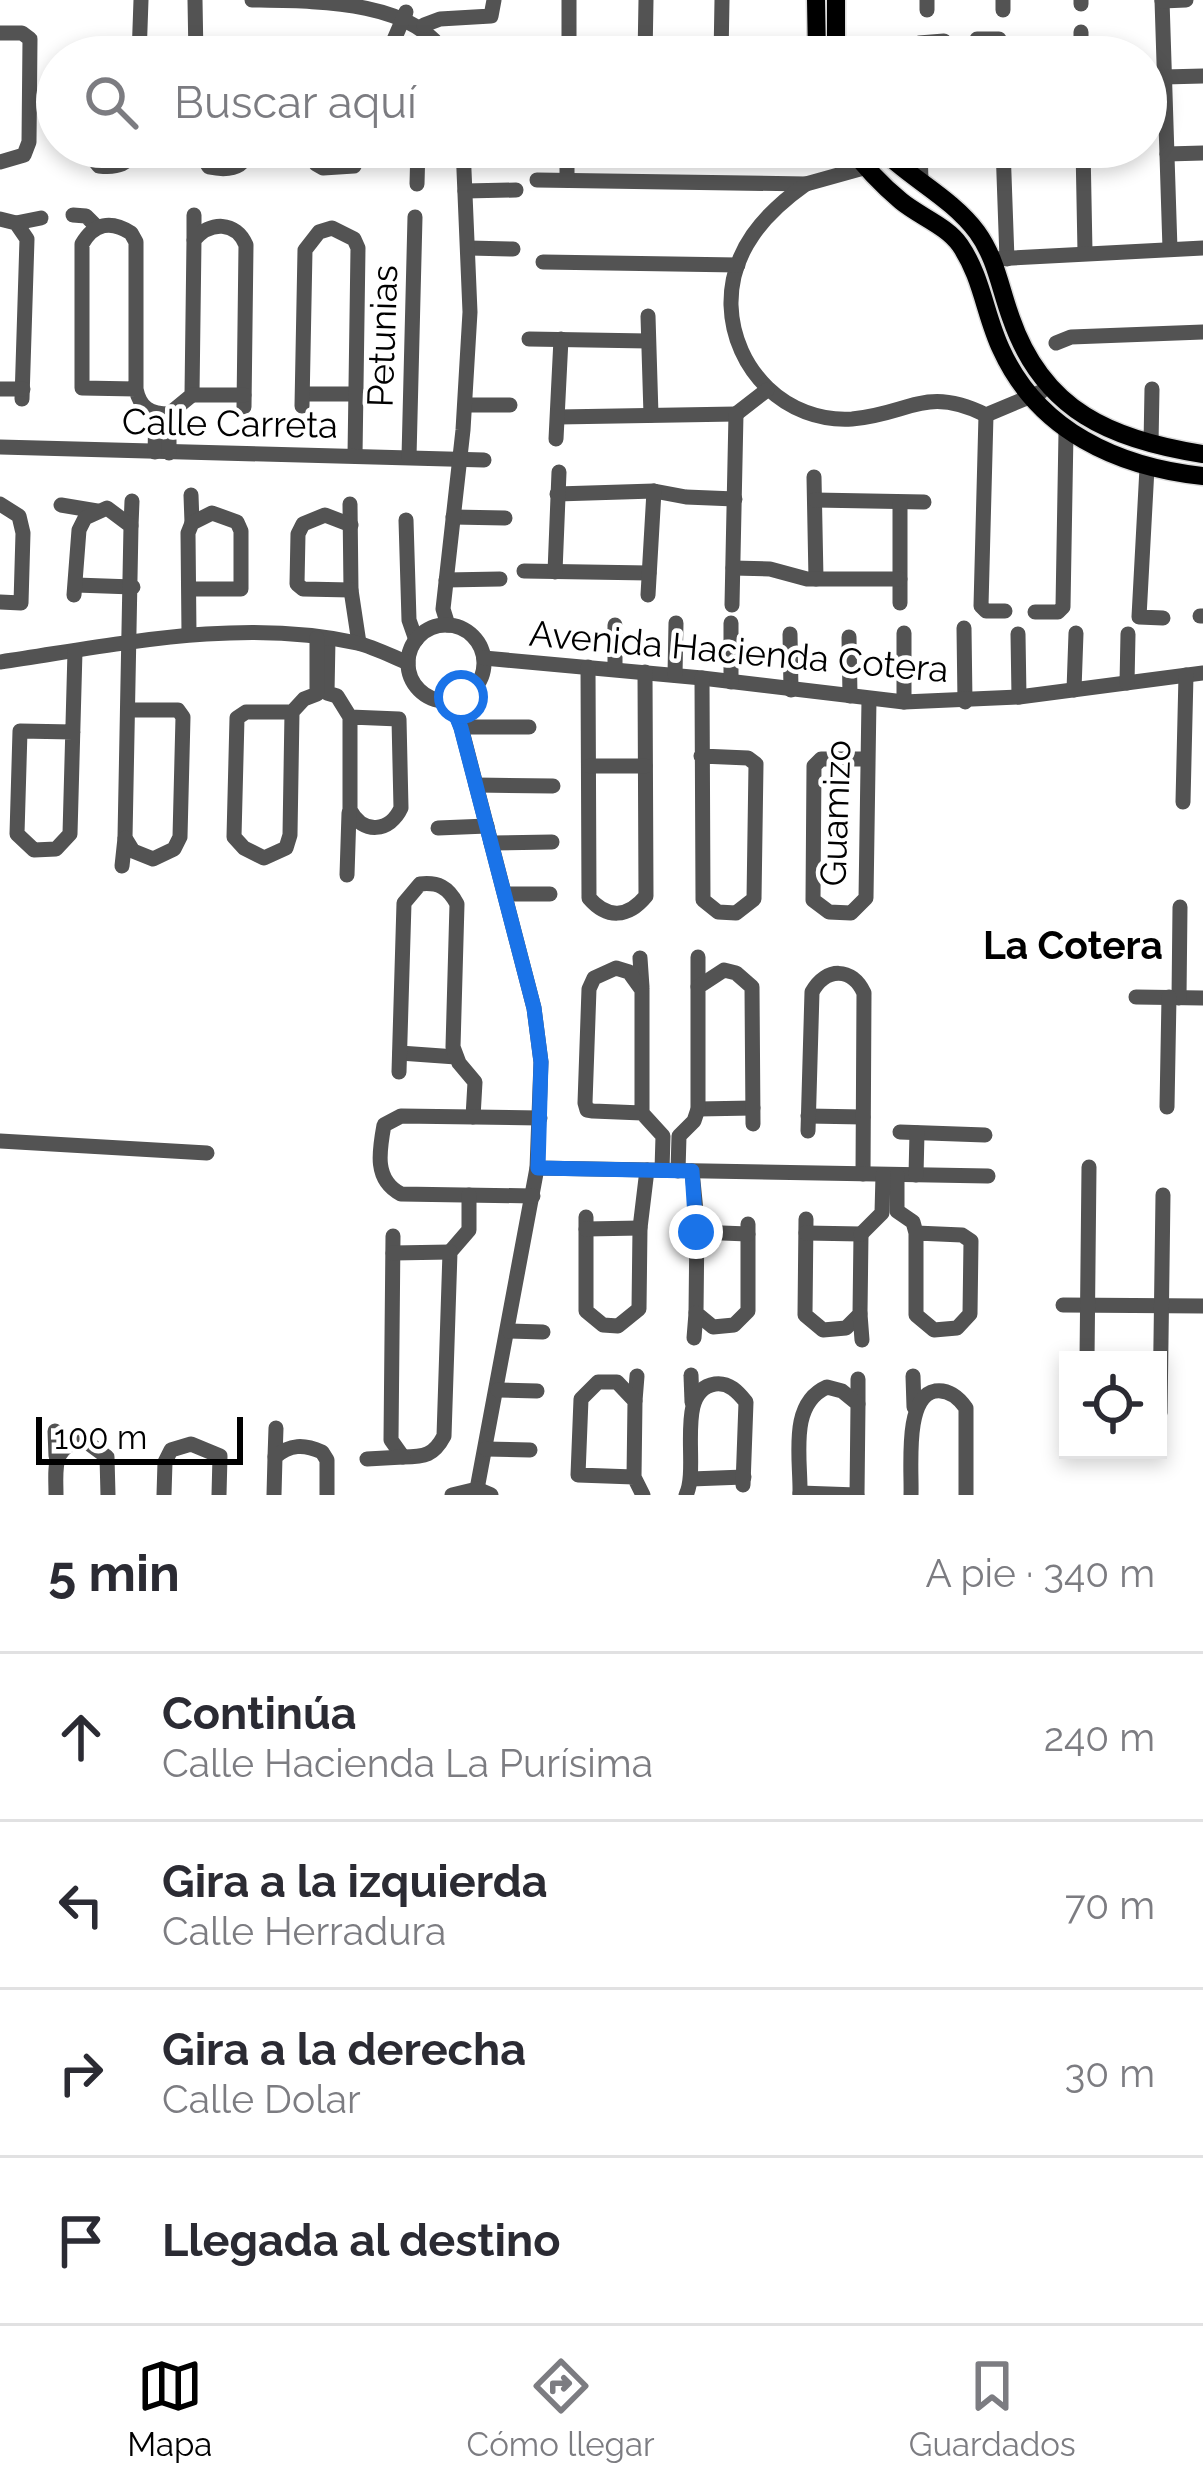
<!DOCTYPE html>
<html lang="es">
<meta charset="utf-8">
<style>
:root{--surface:#fff;--page:#f7f7f7;--text:#2b2b33;--muted:#7c7c81;--line:#e1e1e2;--accent:#000}
body{margin:0;font-family:Raleway,sans-serif;background:var(--page);color:var(--text)}
.controls{position:absolute;right:36px;bottom:36px;display:grid;overflow:hidden;border-radius:0px;box-shadow:0 6px 18px #0003}
.controls button{width:108px;height:108px;display:grid;place-items:center;padding:0;border:0;border-bottom:3px solid var(--line);background:var(--surface);color:var(--text);font:60px sans-serif}
.scale{position:absolute;left:36px;bottom:30px;width:207px;box-sizing:border-box;padding-left:12px;border:6px solid #000;border-top:0;font-size:33px;line-height:42px;white-space:nowrap;color:#000;-webkit-text-stroke:9px #fff;paint-order:stroke}
.stop{position:absolute;width:36px;height:36px;margin:-27px;border:9px solid #1a73e8;border-radius:50%;background:#fff}
.stop.end{background:#1a73e8;border-color:#fff;box-shadow:0 3px 12px #0008}
.list{margin:0;padding:0;list-style:none}
h2{display:flex;justify-content:space-between;align-items:center;height:156px;margin:0;padding:0 48px;font-size:51px}
h2 small{font-size:39px;font-weight:400;color:var(--muted)}
.list li{display:grid;grid-template-columns:78px 1fr auto;gap:36px;align-items:center;box-sizing:border-box;height:168px;padding:0 48px;border-top:3px solid var(--line)}
.list b{display:block;font-size:45px;white-space:nowrap}
.list p{margin:0;font-size:39px;white-space:nowrap;color:var(--muted)}
.list em{font-size:39px;font-style:normal;color:var(--muted)}
.icon{flex:none;width:66px;height:66px;fill:none;stroke:currentColor;stroke-width:2;stroke-linecap:round;stroke-linejoin:round}
.map{position:relative;flex:none;width:1203px;height:1495px;overflow:hidden}
.search{position:absolute;background:var(--surface);box-shadow:0 6px 18px #0003;left:36px;right:36px;top:36px;height:132px;display:flex;align-items:center;gap:30px;box-sizing:border-box;padding:0 42px;border-radius:66px;color:var(--muted);font-size:45px}
.sheet{height:828px;background:var(--surface)}
nav{display:flex;justify-content:space-around;align-items:center;box-sizing:border-box;height:168px;border-top:3px solid var(--line);background:var(--surface);font-size:33px;color:var(--muted)}
nav a{display:grid;justify-items:center;gap:6px}
nav .on{color:var(--accent)}
.map>svg:first-child{display:block}
.lines{fill:none;stroke-linecap:round;stroke-linejoin:round}
.major-casing{stroke:#dbdbdb;stroke-width:21}
.minor{stroke:#535353;stroke-width:15}
.major{stroke:#000;stroke-width:18}
.route{stroke:#1a73e8;stroke-width:15}
.labels{text-anchor:middle;dominant-baseline:central;stroke-width:9;stroke-linejoin:round;paint-order:stroke}
.street-label{font-size:36px;fill:#000;stroke:#fff}
.neighbourhood-label{font-size:39px;font-weight:bold;fill:#000;stroke:#fff}
</style>
<div class="map">
<svg width="1203" height="1495" viewBox="0 0 1203 1495">
<rect width="100%" height="100%" fill="#fff"/>
<g class="lines">
<!-- major casing -->
<g class="major-casing">
<g id="major">
<polyline points="816,0 817,57"/>
<polyline points="836,0 836,57"/>
<path d="M850 147C864 166 883 186 901 201 919 216 947 226 960 245 982 277 985 315 1001 349 1038 431 1118 467 1203 476"/>
<path d="M879 147C909 178 951 197 977 232 996 258 1000 288 1011 318 1043 411 1112 440 1203 454"/>
</g>
</g>
<!-- minor -->
<g class="minor">
<polyline points="195,0 196,57"/>
<path d="M252 0C317 1 415 0 447 57"/>
<polyline points="927,0 927,10"/>
<polyline points="1003,0 1003,10"/>
<polyline points="1081,0 1081,4"/>
<polyline points="1162,0 1170,249"/>
<polyline points="1162,1 1186,0"/>
<polyline points="424,25 440,19 491,16 494,0"/>
<polyline points="1081,32 1081,57"/>
<polyline points="0,33 22,33 30,39 29,142 24,155 0,162"/>
<polyline points="977,39 999,39 1000,57"/>
<polyline points="253,54 253,57"/>
<polyline points="139,57 141,0"/>
<polyline points="307,57 307,56"/>
<polyline points="379,57 390,49 406,12"/>
<polyline points="569,57 569,0"/>
<polyline points="645,57 646,0"/>
<polyline points="721,57 722,0"/>
<polyline points="918,57 919,43 944,41"/>
<polyline points="1164,77 1203,76"/>
<path d="M84 147 99 166C117 168 130 165 136 147"/>
<path d="M196 147 209 167C228 171 245 169 250 147"/>
<polyline points="307,147 316,164 323,168 354,166 363,147"/>
<polyline points="920,147 921,182"/>
<polyline points="1003,147 1007,259"/>
<polyline points="1083,147 1085,252"/>
<polyline points="1167,154 1203,153"/>
<polyline points="537,180 806,184 867,167"/>
<polyline points="567,180 567,147"/>
<polyline points="417,184 418,147"/>
<path d="M806 184C765 213 730 251 731 305 733 370 786 423 852 419 910 414 925 385 986 415L1041 392"/>
<polyline points="465,191 516,190"/>
<polyline points="73,215 86,216 96,226"/>
<polyline points="194,215 194,240"/>
<polyline points="0,219 16,223 27,239 22,399"/>
<polyline points="16,223 41,218"/>
<polyline points="469,248 513,249"/>
<polyline points="994,259 1203,248"/>
<polyline points="543,262 738,265"/>
<polyline points="648,316 651,415"/>
<polyline points="529,339 648,341"/>
<polyline points="1056,343 1071,337 1203,332"/>
<polyline points="0,389 23,389"/>
<path d="M136 389 82 388V244C94 223 111 220 131 233L136 242V389C140 408 150 414 169 414L192 395 194 240C210 221 236 221 246 245L244 407"/>
<polyline points="303,394 354,394"/>
<polyline points="192,395 244,395"/>
<polyline points="465,405 510,405"/>
<polyline points="302,406 305,250 319,232 332,228 354,239 358,248 355,456"/>
<polyline points="736,414 767,390"/>
<polyline points="986,415 981,606 986,611 1005,611"/>
<polyline points="558,417 736,414"/>
<polyline points="556,439 561,339"/>
<polyline points="1151,444 1152,389"/>
<polyline points="0,447 484,460"/>
<polyline points="155,452 156,414"/>
<polyline points="169,453 169,414"/>
<polyline points="409,457 415,217"/>
<polyline points="1147,468 1139,617 1163,618"/>
<polyline points="814,477 816,579"/>
<polyline points="557,494 654,491 686,497 735,499"/>
<polyline points="191,495 192,523"/>
<polyline points="815,500 924,502"/>
<polyline points="900,503 900,603"/>
<polyline points="0,504 19,516 23,533 21,603 0,602"/>
<polyline points="350,504 351,590 359,643"/>
<polyline points="61,505 97,511"/>
<polyline points="453,517 505,518"/>
<polyline points="406,520 409,620 416,640"/>
<polyline points="131,526 132,501"/>
<polyline points="733,568 770,569 807,579 900,579"/>
<polyline points="524,571 649,573"/>
<polyline points="555,572 559,472"/>
<polyline points="446,580 500,579"/>
<polyline points="76,585 133,587"/>
<polyline points="351,590 303,589 297,584 298,534 303,524 325,515 351,525"/>
<polyline points="74,595 79,530 85,518 107,508 131,526 125,838 133,851 153,859 174,849 180,837 183,717 178,710 129,710"/>
<polyline points="648,595 654,491"/>
<polyline points="732,605 736,414"/>
<polyline points="1035,612 1058,612 1063,607 1066,432"/>
<polyline points="1200,616 1203,616"/>
<polyline points="448,625 443,609 463,430 470,312 463,147"/>
<circle cx="446" cy="663" r="38"/>
<polyline points="964,628 965,702"/>
<polyline points="189,634 188,533 192,523 212,513 237,522 241,531 241,589 189,589"/>
<polyline points="790,634 791,690"/>
<polyline points="1018,634 1019,697"/>
<polyline points="849,637 850,696"/>
<path d="M328 639 327 693 337 696 350 717V810C363 835 390 832 401 808L399 719 350 717"/>
<polyline points="484,658 702,678 904,702 1019,697 1203,673"/>
<path d="M0 662C116 645 240 617 357 643 374 647 391 656 408 663"/>
<path d="M588 667 589 898C607 919 628 918 646 896L645 672"/>
<polyline points="615,669 615,625"/>
<polyline points="675,675 676,623"/>
<polyline points="731,682 731,623"/>
<polyline points="1127,683 1128,634"/>
<polyline points="1074,690 1076,633"/>
<polyline points="450,700 461,727 534,1008 541,1062 537,1168 477,1489"/>
<polyline points="904,702 904,633"/>
<polyline points="292,712 246,712 237,718 234,837 244,848 264,858 286,848 290,835 292,712 304,699 317,694 317,638"/>
<polyline points="461,727 529,727"/>
<polyline points="73,732 20,731 17,834 34,850 56,849 70,834 75,651"/>
<polyline points="701,756 748,758 756,764 754,899 736,913 718,912 703,900 702,678"/>
<polyline points="868,759 821,759 814,766 813,900 829,912 851,913 866,898 869,699"/>
<polyline points="590,766 645,766"/>
<polyline points="476,785 553,786"/>
<polyline points="1183,802 1186,675"/>
<polyline points="438,828 487,826"/>
<polyline points="491,843 552,842"/>
<polyline points="122,866 125,838"/>
<polyline points="347,875 349,813"/>
<polyline points="505,894 550,894"/>
<polyline points="640,958 642,987"/>
<polyline points="698,987 698,957"/>
<polyline points="1136,997 1203,998"/>
<polyline points="1179,998 1180,907"/>
<polyline points="400,1053 456,1057"/>
<path d="M399 1072 404 903 420 884C438 882 448 887 457 904L453 1047 459 1063 475 1082 473 1117"/>
<polyline points="1167,1107 1169,997"/>
<polyline points="698,1109 753,1108"/>
<polyline points="642,1113 593,1111 587,1110 585,1103 589,989 594,978 616,968 629,972 642,990 642,1113 663,1136 662,1170"/>
<polyline points="808,1116 863,1117"/>
<path d="M808 1131 812 992C826 967 852 967 864 993L863 1174"/>
<polyline points="900,1132 985,1135"/>
<polyline points="0,1141 207,1153"/>
<polyline points="537,1168 988,1176"/>
<polyline points="678,1171 679,1136 694,1121 698,1109 698,987 724,970 736,973 752,987 753,1124"/>
<polyline points="692,1171 697,1221 696,1313 713,1327 734,1325 748,1311 748,1224"/>
<polyline points="897,1175 897,1211 913,1222 916,1233 916,1315 934,1330 957,1328 970,1314 971,1241 962,1235 916,1233"/>
<polyline points="916,1175 917,1133"/>
<path d="M533 1196 401 1194C374 1180 379 1152 384 1125L401 1116 540 1118"/>
<polyline points="586,1217 586,1311 603,1325 618,1326 639,1309 640,1228 647,1170"/>
<polyline points="806,1219 805,1315 823,1330 846,1328 860,1314 861,1234"/>
<polyline points="586,1229 640,1228"/>
<polyline points="696,1232 748,1234"/>
<polyline points="806,1233 861,1234"/>
<polyline points="861,1234 882,1213 883,1175"/>
<path d="M393 1236 391 1440 403 1457C425 1457 434 1455 444 1436L450 1252 469 1230V1195"/>
<polyline points="393,1253 450,1252"/>
<polyline points="1063,1305 1203,1306"/>
<polyline points="860,1314 862,1340"/>
<polyline points="509,1331 543,1332"/>
<polyline points="694,1338 696,1313"/>
<polyline points="1087,1360 1089,1167"/>
<polyline points="691,1375 692,1402"/>
<polyline points="913,1376 914,1407"/>
<polyline points="858,1379 858,1404"/>
<polyline points="498,1390 537,1391"/>
<polyline points="635,1401 637,1376"/>
<polyline points="1160,1413 1163,1195"/>
<polyline points="55,1431 56,1456"/>
<polyline points="486,1449 530,1450"/>
<polyline points="275,1457 276,1428"/>
<polyline points="367,1459 403,1457"/>
<polyline points="634,1477 578,1475 581,1399 598,1382 617,1382 635,1401 634,1477 643,1495"/>
<polyline points="691,1479 744,1477"/>
<polyline points="800,1493 857,1495"/>
<path d="M56 1495C56 1468 51 1446 84 1440L107 1457 108 1495"/>
<polyline points="164,1495 165,1462 171,1450 191,1444 220,1456 219,1495"/>
<path d="M274 1495 275 1457C290 1444 304 1444 322 1452L327 1460V1495"/>
<polyline points="452,1495 477,1489 491,1495"/>
<path d="M686 1495C700 1467 674 1390 715 1384 729 1382 738 1392 746 1402L743 1485"/>
<path d="M800 1495C801 1459 788 1404 827 1387L842 1391 858 1404 857 1495"/>
<path d="M911 1495C912 1469 904 1397 935 1391 949 1389 959 1398 966 1408V1495"/>
</g>
<!-- major -->
<use href="#major" class="major"/>
</g>
<g class="lines">
<!-- route -->
<polyline class="route" points="461,697 450,700 461,728 534,1008 541,1062 538,1168 692,1171 696,1232"/>
</g>
<g class="labels">
<!-- street labels -->
<g class="street-label">
<text transform="translate(382 336) rotate(-88)">Petunias</text>
<text transform="translate(230 423) rotate(1)">Calle Carreta</text>
<text transform="translate(739 651) rotate(5)">Avenida Hacienda Cotera</text>
<text transform="translate(835 813) rotate(-88)">Guamizo</text>
</g>
<!-- neighbourhood labels -->
<g class="neighbourhood-label">
<text x="1073" y="945">La Cotera</text>
</g>
</g>
</svg>
<div class="controls">
<button><svg class="icon" aria-label="locate" viewBox="0 0 24 24"><circle cx="12" cy="12" r="6"/><path d="M12 2v4M12 18v4M2 12h4M18 12h4"/></svg></button>
</div>
<div class="scale">100 m</div>
<div class="stop" style="left:461px;top:697px"></div>
<div class="stop end" style="left:696px;top:1232px"></div>
<div class="search"><svg class="icon" aria-label="search" viewBox="0 0 24 24"><circle cx="10" cy="10" r="6"/><path d="M15 15l6 6"/></svg>Buscar aquí</div>
</div>
<section class="sheet">
<h2>5 min<small>A pie · 340 m</small></h2>
<ul class="list">
<li><svg class="icon" aria-label="ahead" viewBox="0 0 24 24"><path d="M12 20V5M6 11l6-6 6 6"/></svg><div><b>Continúa</b><p>Calle Hacienda La Purísima</p></div><em>240 m</em></li>
<li><svg class="icon" aria-label="left" viewBox="0 0 24 24"><path d="M17 20v-9H6M10 6l-5 5 5 5"/></svg><div><b>Gira a la izquierda</b><p>Calle Herradura</p></div><em>70 m</em></li>
<li><svg class="icon" aria-label="right" viewBox="0 0 24 24"><path d="M7 20v-9h11M14 6l5 5-5 5"/></svg><div><b>Gira a la derecha</b><p>Calle Dolar</p></div><em>30 m</em></li>
<li><svg class="icon" aria-label="arrive" viewBox="0 0 24 24"><path d="M6 21V4h12l-3 4 3 4H6"/></svg><div><b>Llegada al destino</b></div></li>
</ul>
</section>
<nav>
<a class="on"><svg class="icon" aria-label="map" viewBox="0 0 24 24"><path d="M3 6l6-2 6 2 6-2v14l-6 2-6-2-6 2zM9 4v14M15 6v14"/></svg>Mapa</a>
<a><svg class="icon" aria-label="directions" viewBox="0 0 24 24"><path d="M12 3l9 9-9 9-9-9zM9 14v-3h6M13 9l2 2-2 2"/></svg>Cómo llegar</a>
<a><svg class="icon" aria-label="saved" viewBox="0 0 24 24"><path d="M7 4h10v16l-5-4-5 4z"/></svg>Guardados</a>
</nav>
